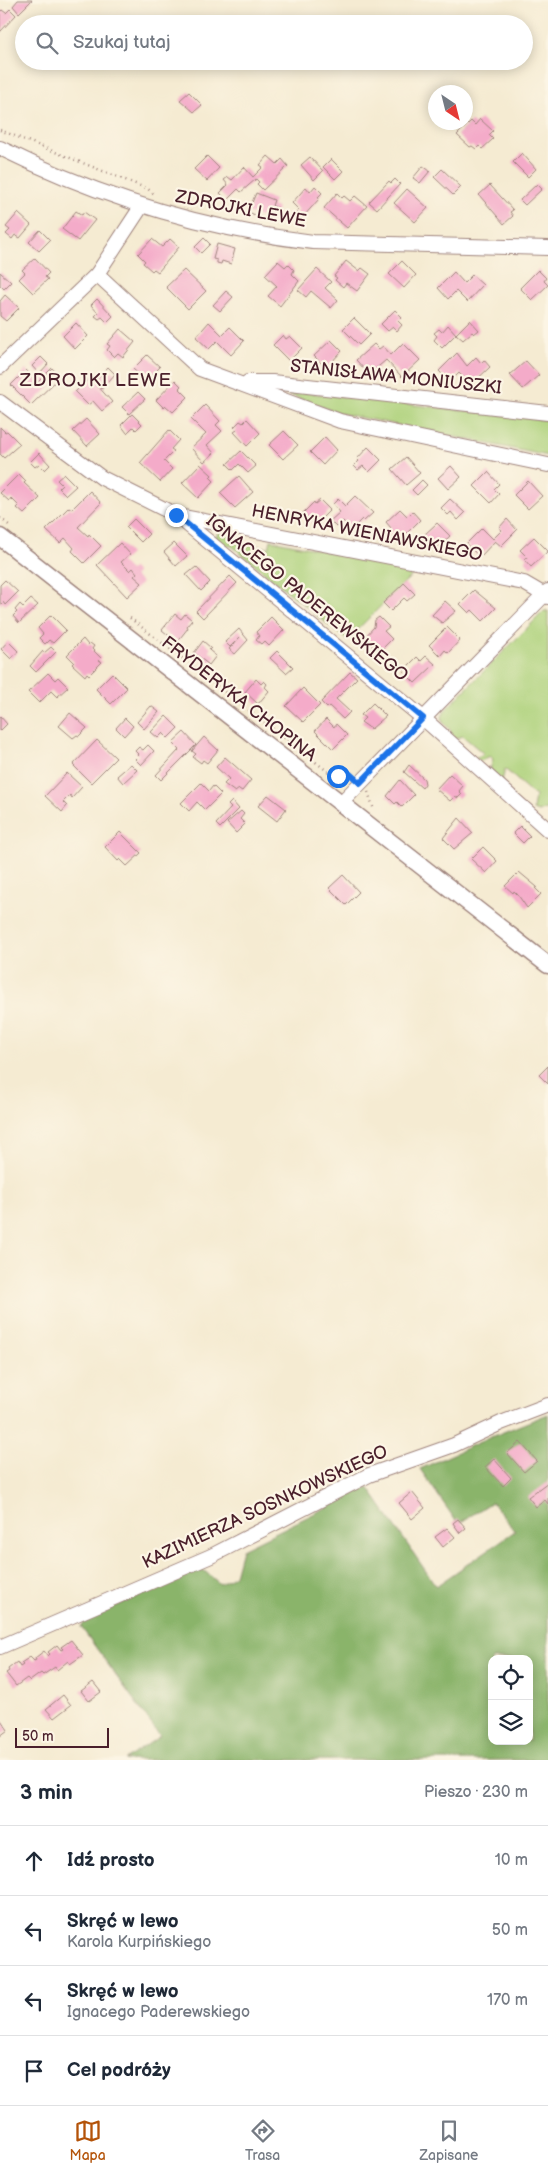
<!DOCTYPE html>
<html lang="pl">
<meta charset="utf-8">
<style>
:root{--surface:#fff;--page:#f6f6f7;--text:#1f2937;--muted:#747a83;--line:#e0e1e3;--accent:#b45309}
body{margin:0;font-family:"Balsamiq Sans",sans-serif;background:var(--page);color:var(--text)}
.controls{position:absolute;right:15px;bottom:15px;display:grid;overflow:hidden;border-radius:10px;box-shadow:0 2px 12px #0003}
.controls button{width:45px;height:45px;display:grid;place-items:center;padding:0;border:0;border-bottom:1px solid var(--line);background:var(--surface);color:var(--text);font:25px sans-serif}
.compass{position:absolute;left:428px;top:85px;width:45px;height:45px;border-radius:50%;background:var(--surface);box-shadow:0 2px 12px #0003;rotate:145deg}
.scale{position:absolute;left:15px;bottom:12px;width:94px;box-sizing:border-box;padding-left:5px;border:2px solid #4a1f2b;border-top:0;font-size:14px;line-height:18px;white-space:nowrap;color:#4a1f2b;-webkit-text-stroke:4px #fcf5e5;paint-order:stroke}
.stop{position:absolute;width:15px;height:15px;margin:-11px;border:4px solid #1a73e8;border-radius:50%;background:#fff}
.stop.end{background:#1a73e8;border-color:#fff;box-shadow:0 1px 5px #0008}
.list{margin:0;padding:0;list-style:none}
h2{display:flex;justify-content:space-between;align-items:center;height:65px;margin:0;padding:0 20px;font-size:21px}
h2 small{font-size:16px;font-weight:400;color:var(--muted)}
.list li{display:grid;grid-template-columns:32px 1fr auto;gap:15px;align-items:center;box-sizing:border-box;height:70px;padding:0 20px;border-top:1px solid var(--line)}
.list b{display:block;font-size:19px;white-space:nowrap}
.list p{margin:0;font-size:16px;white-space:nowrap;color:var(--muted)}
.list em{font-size:16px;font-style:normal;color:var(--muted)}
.icon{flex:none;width:28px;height:28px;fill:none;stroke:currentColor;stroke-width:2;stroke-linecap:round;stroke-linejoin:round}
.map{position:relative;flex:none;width:548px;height:1760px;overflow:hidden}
.search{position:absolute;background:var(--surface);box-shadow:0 2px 12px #0003;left:15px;right:15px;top:15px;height:55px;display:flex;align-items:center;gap:12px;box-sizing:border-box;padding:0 18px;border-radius:28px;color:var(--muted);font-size:19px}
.sheet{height:345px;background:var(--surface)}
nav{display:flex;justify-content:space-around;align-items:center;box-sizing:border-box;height:70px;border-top:1px solid var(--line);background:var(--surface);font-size:14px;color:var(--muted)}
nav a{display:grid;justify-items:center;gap:2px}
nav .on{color:var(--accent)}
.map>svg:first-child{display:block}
.green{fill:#aed27b;stroke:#7c7853}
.forest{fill:#8ab46b;stroke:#6a6a4b;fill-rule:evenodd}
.building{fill:#f4abc9}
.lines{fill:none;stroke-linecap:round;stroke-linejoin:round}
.minor-casing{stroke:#a0857e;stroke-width:16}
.tertiary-casing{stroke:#a0857e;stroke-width:19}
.path{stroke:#a0857e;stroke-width:2.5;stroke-dasharray:1 4;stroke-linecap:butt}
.minor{stroke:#fff;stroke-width:14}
.tertiary{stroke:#fff;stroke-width:16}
.route{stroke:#1a73e8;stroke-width:6}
.labels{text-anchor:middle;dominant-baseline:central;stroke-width:4.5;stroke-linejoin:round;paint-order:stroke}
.street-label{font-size:18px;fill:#4a1f2b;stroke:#fcf5e5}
.neighbourhood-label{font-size:19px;letter-spacing:1px;fill:#4a1f2b;stroke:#fcf5e5}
</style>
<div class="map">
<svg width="548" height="1760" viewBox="0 0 548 1760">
<rect width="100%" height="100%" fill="#fcf5e5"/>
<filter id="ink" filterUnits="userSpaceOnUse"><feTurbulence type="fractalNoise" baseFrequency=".02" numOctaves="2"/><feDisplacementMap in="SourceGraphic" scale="10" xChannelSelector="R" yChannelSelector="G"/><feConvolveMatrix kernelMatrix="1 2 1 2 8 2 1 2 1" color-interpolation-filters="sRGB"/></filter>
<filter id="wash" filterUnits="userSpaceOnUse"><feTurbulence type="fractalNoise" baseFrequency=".0096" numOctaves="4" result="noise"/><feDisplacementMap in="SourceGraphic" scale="20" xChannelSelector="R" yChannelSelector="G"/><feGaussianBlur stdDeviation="1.12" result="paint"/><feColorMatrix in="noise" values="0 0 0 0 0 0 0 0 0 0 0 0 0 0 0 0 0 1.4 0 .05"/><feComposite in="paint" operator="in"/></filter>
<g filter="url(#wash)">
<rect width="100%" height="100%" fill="#f5ebd2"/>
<!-- green -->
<g class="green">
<polygon points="274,389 548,420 548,456 339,413"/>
<polygon points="218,532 232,533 231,541 269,548 271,540 417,570 347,640 232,546 224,545 215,539"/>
<polygon points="544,611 548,611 548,808 538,812 533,810 535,796 505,769 502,781 490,770 493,759 490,756 480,761 476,758 484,754 463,736 454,739 451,737 451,731 443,722 442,717 445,710"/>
</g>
<!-- forest -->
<path class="forest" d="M548 1414V1760H125L160 1736 81 1627 86 1619 202 1569 220 1584 235 1575 242 1549 368 1487 436 1586 515 1531 492 1502 458 1524 420 1469 491 1437ZM492 1659H529V1741H492Z"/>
<g id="blocks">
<!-- building -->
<g class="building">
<polygon points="18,0 32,0 19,13 13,6"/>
<polygon points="10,9 16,15 0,32 0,12 2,10 6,13"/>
<polygon points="189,92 202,105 194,112 180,100"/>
<polygon points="480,119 493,131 489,135 493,139 482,149 479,146 476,149 472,146 470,147 457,135 471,121 475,125"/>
<polygon points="522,153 536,169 528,177 513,162"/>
<polygon points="207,156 219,168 207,181 194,169"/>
<polygon points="268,156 277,164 282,159 288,166 263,190 257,184 259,182 256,179 241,192 238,189 227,200 220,193 228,185 224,180 228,177 232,180 244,167 253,177 263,167 260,165"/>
<polygon points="310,157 323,171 314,180 301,165"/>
<polygon points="331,159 343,171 335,179 323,167"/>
<polygon points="423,166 430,171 420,183 413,178"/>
<polygon points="442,169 461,187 453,195 434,177"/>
<polygon points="395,179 400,184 377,209 369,202 389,181 391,183"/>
<polygon points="537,184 542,189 525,205 520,200"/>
<polygon points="490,185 513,210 510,212 513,216 504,224 479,195"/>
<polygon points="315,186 322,193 318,197 319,199 302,218 296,213 299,210 292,203 306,187 310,192"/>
<polygon points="407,189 428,208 415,222 394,203"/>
<polygon points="256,193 274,200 272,206 278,208 272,222 248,212"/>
<polygon points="337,193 342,198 344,196 350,201 355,196 367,206 347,228 324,208"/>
<polygon points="76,211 82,215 84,212 95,220 78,241 62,229"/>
<polygon points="18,213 31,225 20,238 15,235 12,239 6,234 10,230 6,227"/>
<polygon points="40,230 50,240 39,251 29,242"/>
<polygon points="204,238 210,244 201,253 195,247"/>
<polygon points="152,239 162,247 170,239 179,247 158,272 154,269 152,271 143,263 145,261 138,254"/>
<polygon points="217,244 235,249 231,264 222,261 221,264 217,263 217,260 213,259"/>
<polygon points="35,258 49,273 45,277 48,279 33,293 19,279 25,273 22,270"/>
<polygon points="278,261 285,267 288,264 294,270 292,274 299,281 280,306 268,296 277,286 265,275"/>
<polygon points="346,261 359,271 362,268 370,274 357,291 346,283 343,287 335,280 337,278 334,276"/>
<polygon points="402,261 416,275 404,288 389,274"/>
<polygon points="317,269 331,282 325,288 338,300 331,308 311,291 306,297 298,290"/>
<polygon points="184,270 206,291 188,309 166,287"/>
<polygon points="538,270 546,278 544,281 548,285 532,300 520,288"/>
<polygon points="0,272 11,282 4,289 0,285"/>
<polygon points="454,272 464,283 472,275 483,285 467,302 456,291 448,299 438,288"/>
<polygon points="226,291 233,297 220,311 213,305"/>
<polygon points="5,295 19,308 6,321 0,316 0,301"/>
<polygon points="97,299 113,316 107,322 102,317 99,319 95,316 98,313 91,305"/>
<polygon points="395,310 402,317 398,321 402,325 397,331 393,327 388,331 381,324"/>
<polygon points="354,318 370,334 359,345 343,329"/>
<polygon points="470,320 479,330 474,334 472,332 463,340 456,334 442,348 434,340 437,336 434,333 439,329 442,332 448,325 456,334"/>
<polygon points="209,322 222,335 230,327 244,341 231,355 217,341 209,349 196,337"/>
<polygon points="76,323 88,336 75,349 63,336"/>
<polygon points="120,329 135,342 123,357 118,353 114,357 107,350 110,346 107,344"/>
<polygon points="283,335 286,339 290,336 302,348 289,361 273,345"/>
<polygon points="331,340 342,351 326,368 314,356"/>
<polygon points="403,343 420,360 402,377 386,360 372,372 368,368 365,370 356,360 374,344 379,349 383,346 391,355"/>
<polygon points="457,353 467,366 476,357 481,363 484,360 490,367 471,385 459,373 450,382 439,371"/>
<polygon points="147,355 160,367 146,381 133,369"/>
<polygon points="41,357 48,364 39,374 32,366"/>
<polygon points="526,361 539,375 523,389 510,375"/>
<polygon points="108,367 115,374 102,389 96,384 112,402 102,411 93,401 88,405 75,392 90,378 94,382"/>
<polygon points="52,368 60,377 31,405 11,385 26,370 38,382"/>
<polygon points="175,380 181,386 179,388 188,397 173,412 166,406 164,408 156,400"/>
<polygon points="138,392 145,399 129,414 122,407"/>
<polygon points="205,405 220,421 216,425 222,431 207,445 214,453 204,462 191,448 206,434 191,419"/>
<polygon points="132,414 142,424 136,430 133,427 127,433 121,425"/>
<polygon points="86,419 100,434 87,446 73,431"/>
<polygon points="247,419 260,433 247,446 234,432 237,430 234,427 240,421 243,423"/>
<polygon points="0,427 5,432 7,431 20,444 4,458 0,454"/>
<polygon points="169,430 179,440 171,449 174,451 164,461 172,469 160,482 140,463"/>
<polygon points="284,431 298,445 283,459 269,445"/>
<polygon points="325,437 337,450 323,465 310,452"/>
<polygon points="368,447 381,460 369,472 363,466 358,470 354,466 359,461 357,459"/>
<polygon points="241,451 256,466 248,473 239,464 233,470 227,464"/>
<polygon points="39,453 50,465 45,470 39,464 35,467 30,462"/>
<polygon points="406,457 420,473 406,485 392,469"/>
<polygon points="200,464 212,475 210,477 214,481 198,498 182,483"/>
<polygon points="451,466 461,477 448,489 438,478"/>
<polygon points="488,472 499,484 494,489 499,494 491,503 474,486"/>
<polygon points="19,474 26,481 24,483 40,498 24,514 17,508 19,506 11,498 9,501 0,493"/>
<polygon points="64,474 76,486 66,495 59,488 62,485 57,480"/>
<polygon points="239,476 253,492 235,508 220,493"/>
<polygon points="422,480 427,485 417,495 412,490"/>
<polygon points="528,481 542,496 528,509 514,495"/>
<polygon points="90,491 101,503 78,527 88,536 89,534 101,546 84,563 72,551 74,548 65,538 60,543 46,530 69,507 72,509"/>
<polygon points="355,496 373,513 364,521 362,519 351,530 343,521 336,527 330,521 340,512 333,504 338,499 345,506"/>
<polygon points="450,499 465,513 458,520 451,512 448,515 441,508"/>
<polygon points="320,500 330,510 315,525 303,513 314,502 315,504"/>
<polygon points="400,509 408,517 413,512 420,520 397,543 387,532 391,528 386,522"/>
<polygon points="134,519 149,534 141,542 126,527"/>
<polygon points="507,519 517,530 501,546 495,541 480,557 466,544 482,528 493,539 502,530 499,528"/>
<polygon points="437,523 450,536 436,549 423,536"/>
<polygon points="534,537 548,551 531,567 525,560 527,557 520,550"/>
<polygon points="120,543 130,554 121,562 130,571 133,568 137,573 134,576 142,583 127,597 97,565"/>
<polygon points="174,543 187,556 176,566 164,552"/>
<polygon points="196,567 210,582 201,591 186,575"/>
<polygon points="230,576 237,583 203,618 196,611"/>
<polygon points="5,580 18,592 5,605 3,602 0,605 0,585"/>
<polygon points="404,583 415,594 407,601 404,598 391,611 383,603"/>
<polygon points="474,590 496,608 483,621 472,610 469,613 460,604"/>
<polygon points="31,599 38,605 19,623 13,616 17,612 15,610 20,604 23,607"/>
<polygon points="445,601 456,611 442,623 432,615"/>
<polygon points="175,614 181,619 185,614 192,620 187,626 188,628 177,642 162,630"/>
<polygon points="51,615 66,630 53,643 49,640 45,644 39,638 43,634 38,628"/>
<polygon points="271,617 284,630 269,646 264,641 261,644 256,640 259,636 256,632"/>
<polygon points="379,617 389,627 384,631 392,639 379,652 364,638 374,627 375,620"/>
<polygon points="447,627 460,640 448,653 445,650 440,656 429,645"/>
<polygon points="239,629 248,640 235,654 229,649 240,637 230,647 225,642"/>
<polygon points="83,639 88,645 90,643 94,646 92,649 101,658 99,660 102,662 89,675 87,673 85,676 72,664 74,662 67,655"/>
<polygon points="8,641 18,651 11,659 1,649"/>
<polygon points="203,641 211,648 209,650 216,656 209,665 194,653"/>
<polygon points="51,647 56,652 36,672 30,666 43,651 44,653"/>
<polygon points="277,651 293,667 286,673 270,658"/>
<polygon points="426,656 435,664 415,683 403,671 417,657 421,661"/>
<polygon points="350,672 357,678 336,699 350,712 343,719 329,706 327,708 321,702"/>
<polygon points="48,673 55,680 58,677 68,687 57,697 51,691 39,703 28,692"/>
<polygon points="112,673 127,688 111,704 96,689"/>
<polygon points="256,679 261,684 264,681 267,684 265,687 269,691 258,704 245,692"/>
<polygon points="303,688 320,705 303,722 286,706"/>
<polygon points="373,703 386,716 371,729 361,722 365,718 361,715"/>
<polygon points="151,706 159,712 144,729 137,722"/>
<polygon points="70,713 87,728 79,736 77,735 73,738 59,726"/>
<polygon points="0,716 7,724 0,731"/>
<polygon points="166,716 178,728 168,738 163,733 158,738 151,732"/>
<polygon points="125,718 133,726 124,736 116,728"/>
<polygon points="326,719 334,727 336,724 347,735 333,749 315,731"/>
<polygon points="184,732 196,745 161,780 156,775 179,750 172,743"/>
<polygon points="204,737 218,750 207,763 203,760 201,763 193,757 196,754 192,751"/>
<polygon points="97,740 116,758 91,783 73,765"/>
<polygon points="148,745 154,751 141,765 135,759 139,755 135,751 139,747 143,750"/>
<polygon points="225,757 251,780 242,791 239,789 235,792 224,784 229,779 216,767"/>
<polygon points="131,764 137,770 123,783 117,776"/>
<polygon points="409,765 424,779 425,784 422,788 404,772"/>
<polygon points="67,773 82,787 72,798 70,795 63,802 67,806 62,812 45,796"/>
<polygon points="450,774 463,786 459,791 462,794 458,798 455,796 450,801 436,789"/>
<polygon points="400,780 414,795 402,807 397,802 395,804 387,796"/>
<polygon points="201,783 209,791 213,786 221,794 205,810 197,802 189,811 181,803"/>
<polygon points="268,795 286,809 277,821 258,806"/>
<polygon points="232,801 239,809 220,828 216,824 231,808 228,805"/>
<polygon points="241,811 244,814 240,819 245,824 236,833 227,823"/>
<polygon points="459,818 473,833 454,849 443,838"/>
<polygon points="520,826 530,836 523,843 513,833"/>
<polygon points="120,832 141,853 127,866 120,859 118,861 105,847"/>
<polygon points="483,847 497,861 486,873 471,859"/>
<polygon points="519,872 537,887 535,888 541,894 527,908 518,895 514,891 513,893 505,886"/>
<polygon points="343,875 359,892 346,905 329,888"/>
<polygon points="548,1066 548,1084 539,1075"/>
<polygon points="520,1442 537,1461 524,1472 507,1453"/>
<polygon points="494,1459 511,1478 503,1486 485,1467"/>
<polygon points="548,1482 548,1504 545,1500 536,1507 528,1497"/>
<polygon points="412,1492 425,1508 412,1519 399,1503"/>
<polygon points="458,1519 466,1528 460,1533 453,1523"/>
<polygon points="447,1528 455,1537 443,1547 435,1537"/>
<polygon points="71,1640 83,1655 70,1664 68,1661 57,1670 55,1667 43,1675 41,1673 30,1681 27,1678 16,1686 6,1673 9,1671 8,1669 17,1662 20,1667 23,1665 21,1663 30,1657 34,1661 36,1660 35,1658 44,1651 48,1656 50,1654 48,1652 57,1645 61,1650 63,1649 61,1647"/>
<polygon points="93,1682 101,1692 89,1701 81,1691"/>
<polygon points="63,1695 71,1705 54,1718 46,1709"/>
<polygon points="1,1720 8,1730 0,1736 0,1721"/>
</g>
</g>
</g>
<g filter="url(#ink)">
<use href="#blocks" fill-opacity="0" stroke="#a0857e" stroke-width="1"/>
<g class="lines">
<!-- minor casing -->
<g class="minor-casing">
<g id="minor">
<path d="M0 148C99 197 203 229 313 242L548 248"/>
<polyline points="97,274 200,369 340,421 548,465"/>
<polyline points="0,367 97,274 141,207"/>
<polyline points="248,382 272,382 548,413"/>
<polyline points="0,402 102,478 176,515 423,718 548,830"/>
<polyline points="179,516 524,583 548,597"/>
<polyline points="341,803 548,591"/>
<polyline points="0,1647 211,1556 369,1475 454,1445 501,1423 548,1405"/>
</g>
</g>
<!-- tertiary casing -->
<g class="tertiary-casing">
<polyline id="tertiary" points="0,537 548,965"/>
</g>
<!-- path -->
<g class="path">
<polyline points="0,130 148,189 155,195"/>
<polyline points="0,518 9,525"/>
<polyline points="130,618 331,774 338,776 350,774"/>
<polyline points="368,792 374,810"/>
</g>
<!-- minor -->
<use href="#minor" class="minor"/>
<!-- tertiary -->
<use href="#tertiary" class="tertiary"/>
</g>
</g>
<g class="lines" filter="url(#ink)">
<!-- route -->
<polyline class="route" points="176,515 423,718 360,783 350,774 338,776"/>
</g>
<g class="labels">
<!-- street labels -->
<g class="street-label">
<text transform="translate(241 209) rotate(11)">ZDROJKI LEWE</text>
<text transform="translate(396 377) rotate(6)">STANISŁAWA MONIUSZKI</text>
<text transform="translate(367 533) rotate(11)">HENRYKA WIENIAWSKIEGO</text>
<text transform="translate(307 598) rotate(39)">IGNACEGO PADEREWSKIEGO</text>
<text transform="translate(239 699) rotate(38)">FRYDERYKA CHOPINA</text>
<text transform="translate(265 1507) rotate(-25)">KAZIMIERZA SOSNKOWSKIEGO</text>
</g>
<!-- neighbourhood labels -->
<g class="neighbourhood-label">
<text x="96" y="380">ZDROJKI LEWE</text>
</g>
</g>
</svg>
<div class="controls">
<button><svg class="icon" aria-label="locate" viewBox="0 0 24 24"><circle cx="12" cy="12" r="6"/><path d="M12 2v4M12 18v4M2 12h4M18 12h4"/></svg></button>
<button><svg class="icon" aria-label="layers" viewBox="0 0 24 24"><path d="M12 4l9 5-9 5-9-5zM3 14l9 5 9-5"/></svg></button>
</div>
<svg class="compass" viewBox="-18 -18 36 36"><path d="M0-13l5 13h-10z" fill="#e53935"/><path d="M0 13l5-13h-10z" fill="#747a83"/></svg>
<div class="scale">50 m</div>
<div class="stop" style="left:338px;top:776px"></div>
<div class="stop end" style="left:176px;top:515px"></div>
<div class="search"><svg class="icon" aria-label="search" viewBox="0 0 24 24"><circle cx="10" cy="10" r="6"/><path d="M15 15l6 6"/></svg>Szukaj tutaj</div>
</div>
<section class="sheet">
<h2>3 min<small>Pieszo · 230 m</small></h2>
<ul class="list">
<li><svg class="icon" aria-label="ahead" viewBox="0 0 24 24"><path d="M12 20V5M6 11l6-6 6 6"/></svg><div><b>Idź prosto</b></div><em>10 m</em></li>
<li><svg class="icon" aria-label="left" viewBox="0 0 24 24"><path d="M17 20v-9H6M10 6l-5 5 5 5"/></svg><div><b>Skręć w lewo</b><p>Karola Kurpińskiego</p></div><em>50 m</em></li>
<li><svg class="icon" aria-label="left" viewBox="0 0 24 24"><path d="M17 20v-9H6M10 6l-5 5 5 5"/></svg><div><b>Skręć w lewo</b><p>Ignacego Paderewskiego</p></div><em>170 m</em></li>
<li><svg class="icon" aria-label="arrive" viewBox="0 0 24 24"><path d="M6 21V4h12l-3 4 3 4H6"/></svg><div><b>Cel podróży</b></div></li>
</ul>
</section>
<nav>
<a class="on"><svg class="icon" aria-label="map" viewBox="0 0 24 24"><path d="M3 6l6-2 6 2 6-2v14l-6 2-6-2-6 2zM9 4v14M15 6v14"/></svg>Mapa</a>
<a><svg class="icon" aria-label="directions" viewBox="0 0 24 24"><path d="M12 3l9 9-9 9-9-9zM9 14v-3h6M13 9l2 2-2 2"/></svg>Trasa</a>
<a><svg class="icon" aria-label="saved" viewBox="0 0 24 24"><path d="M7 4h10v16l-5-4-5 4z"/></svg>Zapisane</a>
</nav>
